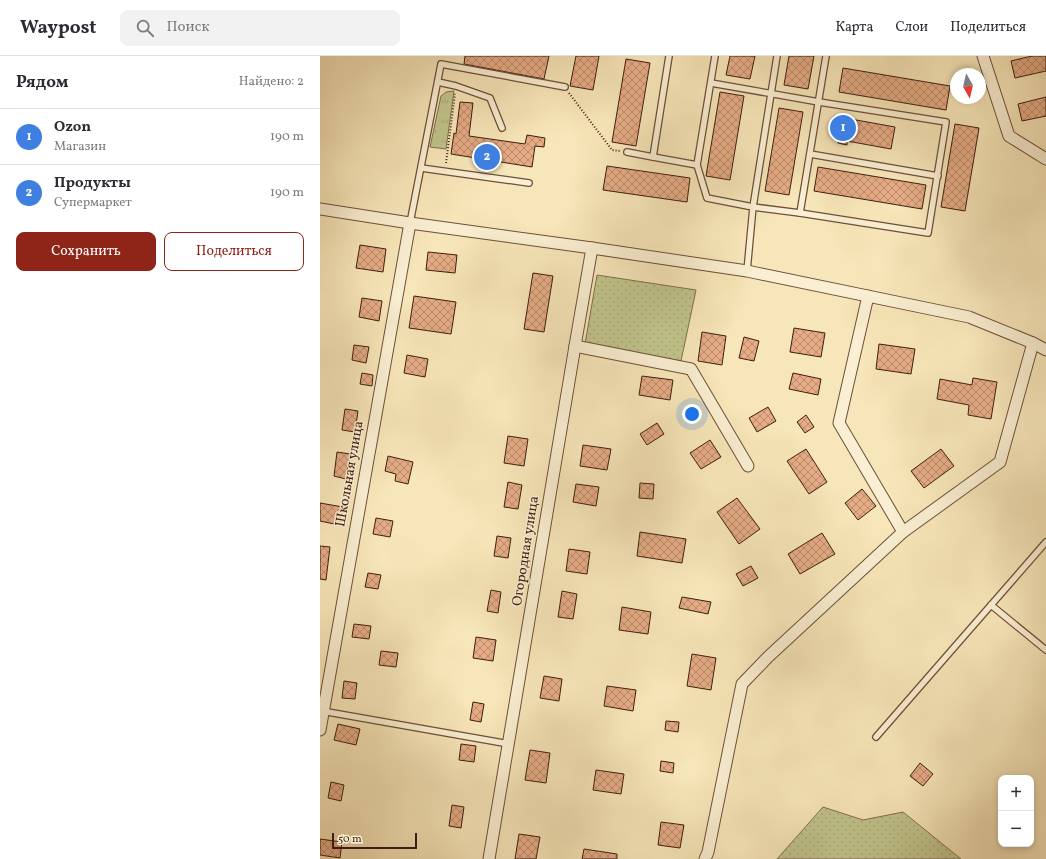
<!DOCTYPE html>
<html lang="ru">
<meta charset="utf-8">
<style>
:root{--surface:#fff;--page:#f2f2f3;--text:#2b2b33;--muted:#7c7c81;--line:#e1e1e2;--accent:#8f2418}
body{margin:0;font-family:Vollkorn,serif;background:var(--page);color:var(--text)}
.controls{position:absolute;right:12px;bottom:12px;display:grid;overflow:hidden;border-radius:8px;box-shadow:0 2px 6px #0003}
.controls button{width:36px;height:36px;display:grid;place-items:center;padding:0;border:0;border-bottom:1px solid var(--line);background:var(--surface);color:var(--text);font:20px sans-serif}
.compass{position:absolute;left:630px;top:12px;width:36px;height:36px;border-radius:50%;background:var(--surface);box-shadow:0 2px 6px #0003;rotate:172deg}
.scale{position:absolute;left:12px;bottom:10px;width:85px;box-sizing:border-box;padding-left:4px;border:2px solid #3f1d10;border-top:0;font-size:11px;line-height:14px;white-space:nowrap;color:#3f1d10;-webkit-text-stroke:3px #faefd2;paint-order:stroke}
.you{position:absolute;left:372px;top:358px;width:14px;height:14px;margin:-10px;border:3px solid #fff;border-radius:50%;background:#1a73e8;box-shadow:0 0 0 6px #1a73e833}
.badge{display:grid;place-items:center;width:26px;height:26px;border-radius:50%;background:var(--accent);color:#fff;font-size:13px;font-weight:700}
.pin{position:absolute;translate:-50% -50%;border:2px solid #fff;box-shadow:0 1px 4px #0006}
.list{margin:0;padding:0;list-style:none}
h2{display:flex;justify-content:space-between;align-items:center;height:52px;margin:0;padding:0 16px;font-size:17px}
h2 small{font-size:13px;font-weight:400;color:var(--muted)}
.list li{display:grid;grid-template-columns:26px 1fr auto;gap:12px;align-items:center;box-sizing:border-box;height:56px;padding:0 16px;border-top:1px solid var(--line)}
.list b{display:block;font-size:15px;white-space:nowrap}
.list p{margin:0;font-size:13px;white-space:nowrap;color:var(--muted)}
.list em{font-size:13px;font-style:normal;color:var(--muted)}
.actions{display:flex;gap:8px;padding:12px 16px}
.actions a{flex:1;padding:9px 0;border:1px solid var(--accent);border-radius:8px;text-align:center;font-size:14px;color:var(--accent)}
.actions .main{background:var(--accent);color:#fff}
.icon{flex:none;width:22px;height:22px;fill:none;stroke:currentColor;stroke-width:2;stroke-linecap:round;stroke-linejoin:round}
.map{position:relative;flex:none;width:726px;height:803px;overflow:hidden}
header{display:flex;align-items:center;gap:24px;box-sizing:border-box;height:56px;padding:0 20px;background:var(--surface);border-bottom:1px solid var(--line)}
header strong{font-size:19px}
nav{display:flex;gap:22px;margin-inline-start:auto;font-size:14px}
.search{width:280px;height:36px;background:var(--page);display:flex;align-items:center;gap:10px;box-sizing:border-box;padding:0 14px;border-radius:8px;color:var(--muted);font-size:15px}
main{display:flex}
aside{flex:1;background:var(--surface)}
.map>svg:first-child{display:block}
.grass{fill:url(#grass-tufts);stroke:#80704e}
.park{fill:url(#park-dots);stroke:#80704e}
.building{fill:url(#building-cross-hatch);stroke:#3f1d10}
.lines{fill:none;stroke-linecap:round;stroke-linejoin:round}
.service-casing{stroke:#6d4f3a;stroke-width:8}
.minor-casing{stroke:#6d4f3a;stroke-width:13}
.path{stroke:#3f1d10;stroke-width:2;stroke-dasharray:1 2;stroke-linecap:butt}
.service{stroke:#faefd2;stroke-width:5.5}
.minor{stroke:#faefd2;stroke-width:11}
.labels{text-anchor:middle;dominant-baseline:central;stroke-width:3;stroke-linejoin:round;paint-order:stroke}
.street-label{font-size:14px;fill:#3f1d10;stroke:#faefd2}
</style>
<header>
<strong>Waypost</strong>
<div class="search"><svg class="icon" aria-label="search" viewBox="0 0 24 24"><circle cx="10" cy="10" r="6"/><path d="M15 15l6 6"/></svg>Поиск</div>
<nav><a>Карта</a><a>Слои</a><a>Поделиться</a></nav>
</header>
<main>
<aside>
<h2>Рядом<small>Найдено: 2</small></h2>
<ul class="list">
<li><span class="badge" style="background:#3f7fe0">1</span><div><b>Ozon</b><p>Магазин</p></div><em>190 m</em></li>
<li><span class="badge" style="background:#3f7fe0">2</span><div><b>Продукты</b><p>Супермаркет</p></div><em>190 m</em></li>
</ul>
<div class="actions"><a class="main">Сохранить</a><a>Поделиться</a></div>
</aside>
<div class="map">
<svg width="726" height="803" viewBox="0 0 726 803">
<defs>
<pattern id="grass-tufts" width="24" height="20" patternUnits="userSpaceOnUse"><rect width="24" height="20" fill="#c1c48c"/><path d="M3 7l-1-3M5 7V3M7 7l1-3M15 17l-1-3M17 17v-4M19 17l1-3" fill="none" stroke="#a7a878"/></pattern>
<pattern id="park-dots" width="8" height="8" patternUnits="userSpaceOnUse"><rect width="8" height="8" fill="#c1c48c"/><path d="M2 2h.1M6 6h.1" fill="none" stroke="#a7a878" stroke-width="1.8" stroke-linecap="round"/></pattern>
<pattern id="building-cross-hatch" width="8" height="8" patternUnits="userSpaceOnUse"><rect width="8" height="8" fill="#e5ac85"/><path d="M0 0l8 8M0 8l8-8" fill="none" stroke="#bb8b6b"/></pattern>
</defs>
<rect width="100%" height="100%" fill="#f7e6b9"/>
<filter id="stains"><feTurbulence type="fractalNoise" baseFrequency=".005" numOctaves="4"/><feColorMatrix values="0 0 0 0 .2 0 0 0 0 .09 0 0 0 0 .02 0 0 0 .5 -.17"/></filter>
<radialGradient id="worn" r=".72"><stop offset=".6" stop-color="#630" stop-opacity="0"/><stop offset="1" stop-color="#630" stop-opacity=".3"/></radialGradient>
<!-- grass -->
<polygon class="grass" points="134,35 126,93 110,91 121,40 126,36"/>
<!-- park -->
<g class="park">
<polygon points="277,219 376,234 361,305 265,288"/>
<polygon points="503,751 543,764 583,756 641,803 457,803"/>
</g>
<!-- building -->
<g class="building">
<polygon points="145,0 229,0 224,23 144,8"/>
<polygon points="256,0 279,0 273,34 250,30"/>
<polygon points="410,0 435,0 430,23 406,19"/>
<polygon points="469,0 494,0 488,33 464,29"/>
<polygon points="712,0 726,0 726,15 695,22 691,5"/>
<polygon points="306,3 330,7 316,90 292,86"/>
<polygon points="523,12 630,30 626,54 519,36"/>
<polygon points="400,36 424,40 410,124 386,120"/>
<polygon points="726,41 726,60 702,65 698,48"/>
<polygon points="140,46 153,47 149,80 205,88 207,79 225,82 224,91 215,90 212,111 131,98 134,77 136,78"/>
<polygon points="459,52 483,56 469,139 445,135"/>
<polygon points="514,60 575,71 571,93 527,85 527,89 518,87 519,80 510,79"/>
<polygon points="635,68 659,72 645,155 621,151"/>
<polygon points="287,110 370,122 367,146 283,134"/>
<polygon points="498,111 606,129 602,153 494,135"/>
<polygon points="40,189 66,193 63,216 36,212"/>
<polygon points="108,196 137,199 135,217 106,214"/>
<polygon points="213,217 233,220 224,276 204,273"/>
<polygon points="94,240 136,246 131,278 89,272"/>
<polygon points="42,242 62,245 59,265 39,261"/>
<polygon points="474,272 505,277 501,301 470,296"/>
<polygon points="382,276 406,280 402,309 378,305"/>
<polygon points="424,281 439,285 434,305 419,302"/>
<polygon points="559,288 595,293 591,318 556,313"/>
<polygon points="34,289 49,291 46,307 32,304"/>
<polygon points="87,299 108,303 105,321 84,317"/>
<polygon points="42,317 53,319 52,330 40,328"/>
<polygon points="473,317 501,323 498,339 469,333"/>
<polygon points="322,320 353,324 350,344 319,339"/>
<polygon points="653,322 677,326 671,363 648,359 649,349 617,343 620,323 652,329"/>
<polygon points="448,351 456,365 437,376 429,362"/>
<polygon points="25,353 38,355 35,376 22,374"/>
<polygon points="486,359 494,371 485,377 477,366"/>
<polygon points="337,367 344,378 327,389 320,378"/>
<polygon points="188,380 208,383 204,410 184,407"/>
<polygon points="390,384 401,401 381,413 370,397"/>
<polygon points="263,389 291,393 287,414 260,410"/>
<polygon points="486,393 507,426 489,438 467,405"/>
<polygon points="621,393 634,410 604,432 591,415"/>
<polygon points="17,396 30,398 26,423 14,420"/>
<polygon points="68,400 93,406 88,428 75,425 76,418 65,415"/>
<polygon points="188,426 202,429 198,453 184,451"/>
<polygon points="320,427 334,428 333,443 319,442"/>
<polygon points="256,428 279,431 276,450 253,446"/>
<polygon points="542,433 556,450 538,464 525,447"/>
<polygon points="417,442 440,473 419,488 397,456"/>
<polygon points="0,447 23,451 19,469 0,465"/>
<polygon points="56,462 73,465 70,481 53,478"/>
<polygon points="320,476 366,483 362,507 317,500"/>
<polygon points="502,477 515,498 480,518 468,498"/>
<polygon points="177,480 191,482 188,502 174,500"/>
<polygon points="0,490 10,491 6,524 0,523"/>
<polygon points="249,493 270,496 267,518 246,515"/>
<polygon points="431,510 438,522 423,530 416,518"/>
<polygon points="48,517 61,519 58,533 45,531"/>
<polygon points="171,534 181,536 178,557 167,555"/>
<polygon points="242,535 257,538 253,563 238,561"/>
<polygon points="362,541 391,546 388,558 359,552"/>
<polygon points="302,551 331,556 328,578 299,574"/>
<polygon points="34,568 51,570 49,583 32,581"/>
<polygon points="156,581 176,584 173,605 153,602"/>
<polygon points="61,595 78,597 76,611 59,609"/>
<polygon points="372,598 396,602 391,634 367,630"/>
<polygon points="224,620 242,623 239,645 220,642"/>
<polygon points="24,625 37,627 35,643 22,642"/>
<polygon points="287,630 316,634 313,655 284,650"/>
<polygon points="153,646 164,648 161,666 150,664"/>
<polygon points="346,665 359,666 358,676 345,674"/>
<polygon points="18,668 40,673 36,689 14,684"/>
<polygon points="141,688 156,690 154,706 139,704"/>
<polygon points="210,694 230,697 226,727 205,724"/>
<polygon points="341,705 354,707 353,717 340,715"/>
<polygon points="600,707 613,718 603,730 590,720"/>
<polygon points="276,714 304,718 301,738 273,734"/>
<polygon points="11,726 24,729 21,745 8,742"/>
<polygon points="132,749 144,751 141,772 129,770"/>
<polygon points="341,766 364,769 360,792 338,789"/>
<polygon points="199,778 220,781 216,803 195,803"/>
<polygon points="0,783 22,786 20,802 0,799"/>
<polygon points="264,793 297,798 297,803 262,803"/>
</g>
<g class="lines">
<!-- service casing -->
<g class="service-casing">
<g id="service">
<polyline points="349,0 333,101 377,109"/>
<polyline points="395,0 377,109 387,142 433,151 427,215"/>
<polyline points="457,0 433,151 480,157 506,0"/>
<polyline points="118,26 136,30 170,42 182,72"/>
<polyline points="391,27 499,46 626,66 608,177 480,157"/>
<polyline points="307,96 333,101"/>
<polyline points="490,98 618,120"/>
<polyline points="101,112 209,127"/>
<polyline points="90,167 121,8 245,31"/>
<polyline points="671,549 726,594"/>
<polyline points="2,655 189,688"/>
<polyline points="556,681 726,486"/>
</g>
</g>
<!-- minor casing -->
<g class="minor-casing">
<g id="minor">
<polyline points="663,0 689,80 726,103"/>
<polyline points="0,153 90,167 272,192 427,215 649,261 713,287 726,294"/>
<polyline points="548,240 519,367 583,476"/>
<polyline points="255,290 371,313 428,410"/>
<polyline points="0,674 90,167"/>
<polyline points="169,803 255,290 272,192"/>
<polyline points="385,803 388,796 422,628 448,601 583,476 680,406 713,287"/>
</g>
</g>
<!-- path -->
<g class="path">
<polyline points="249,37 292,94 300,95"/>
<polyline points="126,107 135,38"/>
</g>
<!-- service -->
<use href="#service" class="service"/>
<!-- minor -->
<use href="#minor" class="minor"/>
</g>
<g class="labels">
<!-- street labels -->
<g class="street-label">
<text transform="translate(30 418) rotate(-80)">Школьная улица</text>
<text transform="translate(206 495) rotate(-81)">Огородная улица</text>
</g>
</g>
<rect width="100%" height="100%" filter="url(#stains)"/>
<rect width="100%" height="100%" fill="url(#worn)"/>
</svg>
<div class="controls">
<button>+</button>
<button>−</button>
</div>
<svg class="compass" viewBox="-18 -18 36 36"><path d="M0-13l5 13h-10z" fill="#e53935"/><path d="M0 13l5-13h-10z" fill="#7c7c81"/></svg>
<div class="scale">50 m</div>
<div class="you"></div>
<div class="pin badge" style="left:523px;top:72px;background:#3f7fe0">1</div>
<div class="pin badge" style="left:167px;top:101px;background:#3f7fe0">2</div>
</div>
</main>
